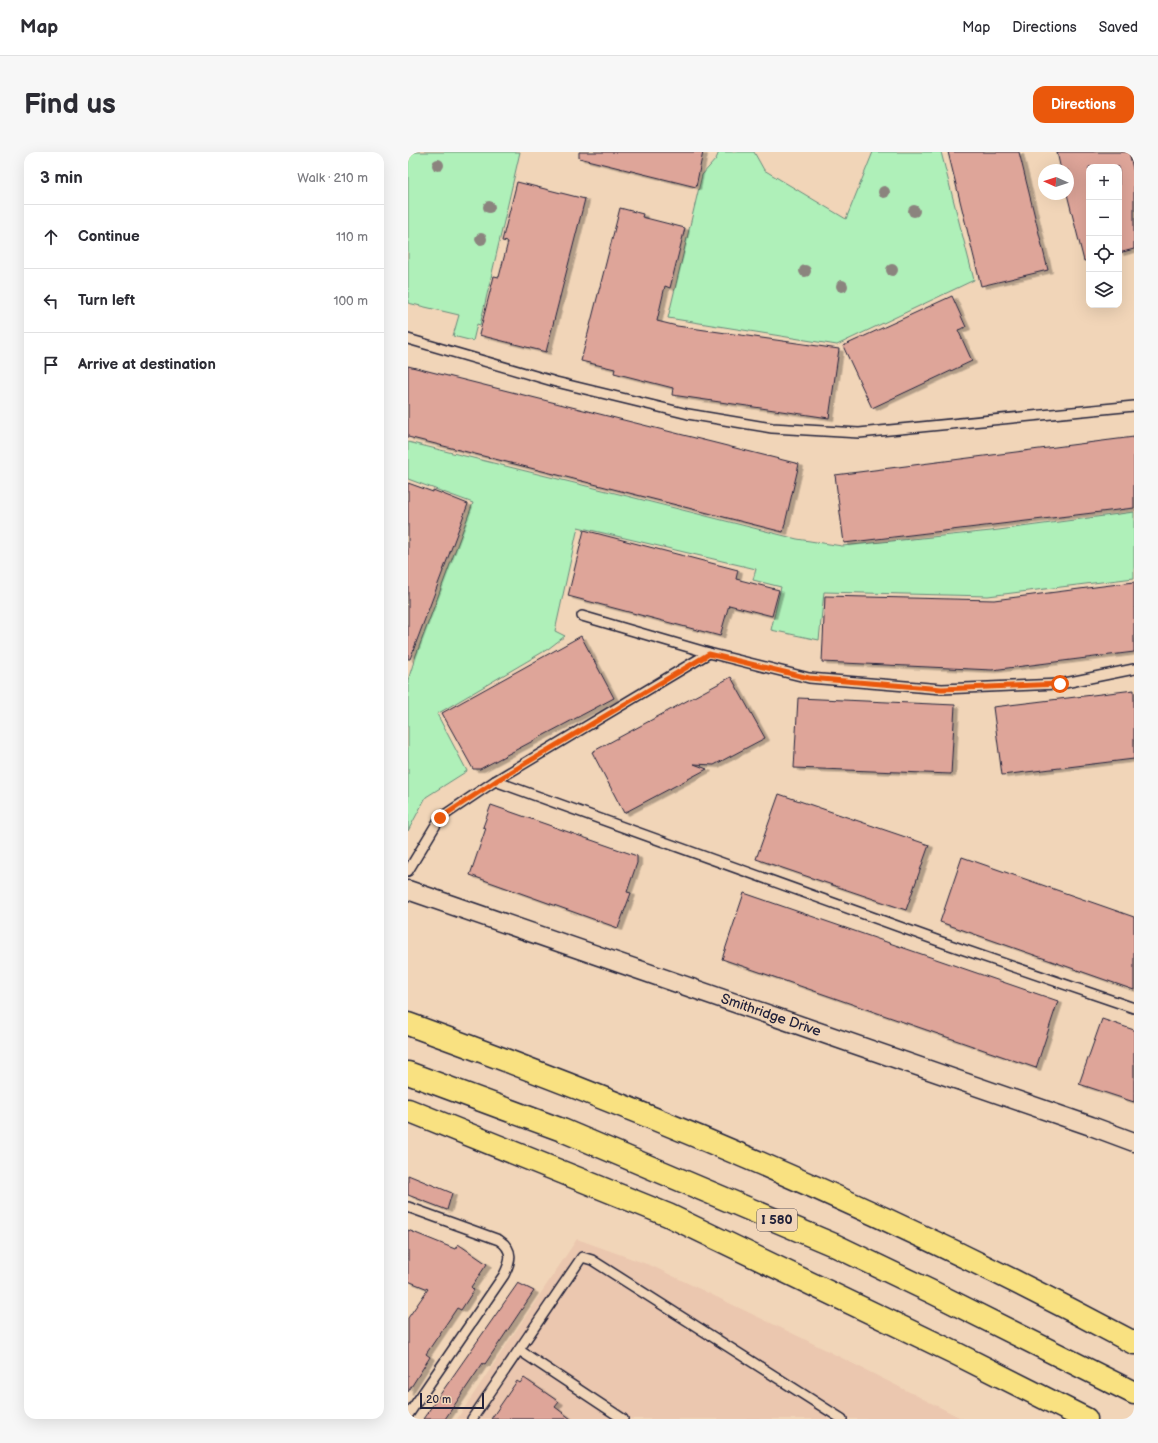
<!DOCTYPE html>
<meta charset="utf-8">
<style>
:root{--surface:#fff;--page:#f7f7f7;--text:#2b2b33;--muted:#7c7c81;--line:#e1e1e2;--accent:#ea580c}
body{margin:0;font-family:"Balsamiq Sans",sans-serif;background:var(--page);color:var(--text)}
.controls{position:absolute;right:12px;top:12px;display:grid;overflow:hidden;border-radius:8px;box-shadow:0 4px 16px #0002}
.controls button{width:36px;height:36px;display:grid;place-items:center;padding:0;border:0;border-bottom:1px solid var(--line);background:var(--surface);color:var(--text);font:20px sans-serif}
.compass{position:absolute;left:630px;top:12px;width:36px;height:36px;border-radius:50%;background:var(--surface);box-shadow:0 4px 16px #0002;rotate:273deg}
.scale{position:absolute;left:12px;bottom:10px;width:64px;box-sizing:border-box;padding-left:4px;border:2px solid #22223b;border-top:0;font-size:11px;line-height:14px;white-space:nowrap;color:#22223b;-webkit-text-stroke:3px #f1d5b8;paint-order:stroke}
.stop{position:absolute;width:12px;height:12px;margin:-9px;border:3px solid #ea580c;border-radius:50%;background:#fff}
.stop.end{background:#ea580c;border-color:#fff;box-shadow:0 1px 4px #0008}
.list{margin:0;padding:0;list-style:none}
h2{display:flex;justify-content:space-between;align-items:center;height:52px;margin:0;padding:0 16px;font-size:17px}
h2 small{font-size:13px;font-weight:400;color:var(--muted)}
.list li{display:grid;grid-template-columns:26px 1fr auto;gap:12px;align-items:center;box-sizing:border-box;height:64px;padding:0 16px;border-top:1px solid var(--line)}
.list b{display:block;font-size:15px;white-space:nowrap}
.list em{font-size:13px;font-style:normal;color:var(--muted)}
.icon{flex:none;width:22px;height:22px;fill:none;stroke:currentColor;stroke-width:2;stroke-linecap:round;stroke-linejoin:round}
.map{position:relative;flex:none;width:726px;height:1267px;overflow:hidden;border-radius:12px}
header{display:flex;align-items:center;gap:24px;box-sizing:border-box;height:56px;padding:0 20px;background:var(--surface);border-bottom:1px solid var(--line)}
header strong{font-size:19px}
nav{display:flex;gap:22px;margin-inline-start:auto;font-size:14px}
.intro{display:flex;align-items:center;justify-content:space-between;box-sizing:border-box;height:96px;padding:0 24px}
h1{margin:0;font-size:28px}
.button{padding:10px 18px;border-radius:12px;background:var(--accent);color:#fff;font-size:14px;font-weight:700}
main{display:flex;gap:24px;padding:0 24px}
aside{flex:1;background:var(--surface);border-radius:12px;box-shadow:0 4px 16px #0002}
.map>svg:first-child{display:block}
.built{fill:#ebc7af}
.green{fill:#aff0b9;stroke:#68897a}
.building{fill:#dea599;stroke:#22223b;filter:url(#shadow)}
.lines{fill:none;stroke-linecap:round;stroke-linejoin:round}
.service-casing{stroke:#22223b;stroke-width:12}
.minor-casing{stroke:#22223b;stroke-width:21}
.motorway-casing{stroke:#22223b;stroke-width:25}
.service{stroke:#f1d5b8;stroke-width:9}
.minor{stroke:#f1d5b8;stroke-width:18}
.motorway{stroke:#f9e181;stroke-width:22}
.tree{fill:#8b847e}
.route{stroke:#ea580c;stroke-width:5}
.labels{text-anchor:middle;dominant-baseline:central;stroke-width:4;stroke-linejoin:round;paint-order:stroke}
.shield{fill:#f1d5b8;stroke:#605860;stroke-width:1}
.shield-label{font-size:13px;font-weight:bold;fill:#22223b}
.street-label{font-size:14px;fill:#22223b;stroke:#f1d5b8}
</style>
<header>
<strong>Map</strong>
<nav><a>Map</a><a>Directions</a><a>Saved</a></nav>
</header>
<div class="intro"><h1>Find us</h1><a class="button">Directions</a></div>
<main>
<aside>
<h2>3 min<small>Walk · 210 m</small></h2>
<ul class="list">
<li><svg class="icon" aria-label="ahead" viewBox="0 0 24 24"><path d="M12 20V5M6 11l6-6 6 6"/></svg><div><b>Continue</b></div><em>110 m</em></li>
<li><svg class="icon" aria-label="left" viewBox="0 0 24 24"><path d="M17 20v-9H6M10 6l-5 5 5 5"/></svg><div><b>Turn left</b></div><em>100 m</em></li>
<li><svg class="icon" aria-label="arrive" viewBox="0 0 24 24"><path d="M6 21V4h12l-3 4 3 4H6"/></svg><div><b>Arrive at destination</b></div></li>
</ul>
</aside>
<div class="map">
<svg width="726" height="1267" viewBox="0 0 726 1267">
<defs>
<filter id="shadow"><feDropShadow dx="4.5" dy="2.5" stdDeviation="0" flood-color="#0004"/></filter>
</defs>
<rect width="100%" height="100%" fill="#f1d5b8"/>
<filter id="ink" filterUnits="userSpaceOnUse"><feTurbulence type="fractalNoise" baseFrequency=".025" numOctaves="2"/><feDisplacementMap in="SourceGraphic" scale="8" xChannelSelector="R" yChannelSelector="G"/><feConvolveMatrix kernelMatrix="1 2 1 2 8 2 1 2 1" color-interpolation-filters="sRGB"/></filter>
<g filter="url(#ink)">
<!-- built -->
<polygon class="built" points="169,1087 244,1114 394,1186 555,1267 49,1267"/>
<!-- green -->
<g class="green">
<polygon points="0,0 112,0 72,173 69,172 65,189 45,184 51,163 0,151"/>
<polygon points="311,0 346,0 356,18 438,67 465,0 533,0 566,128 429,193 260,166 294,23 308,7"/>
<polygon points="0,290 219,344 389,387 434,394 583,379 726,360 726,426 580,444 416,440 411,488 363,478 373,435 345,428 348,417 170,375 147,479 157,484 140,497 29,562 59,619 18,645 0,679 0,528 8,503 65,351 0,327"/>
</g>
<!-- building -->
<g class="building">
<polygon points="171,0 295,0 288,35 171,6"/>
<polygon points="540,0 611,0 640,118 573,134"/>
<polygon points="649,0 721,0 726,21 726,97 711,101 711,15 681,15 681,108 676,109 659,42 660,18 653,18"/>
<polygon points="109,30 177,47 138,200 71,183 86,124 91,125 100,90 94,89"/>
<polygon points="212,56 235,62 234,65 277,76 262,136 257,134 249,169 269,174 431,197 421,266 264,243 265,236 206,221 207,217 173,209"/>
<polygon points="544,144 558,175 550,178 564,209 464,256 435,194"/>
<polygon points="0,214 391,312 375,380 0,285"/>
<polygon points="726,285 726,356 436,391 427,323"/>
<polygon points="0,331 25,340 25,338 60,352 2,507 0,507"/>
<polygon points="176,378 330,418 328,427 371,438 364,464 321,453 312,484 160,444"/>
<polygon points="726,430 726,500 584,518 414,510 417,444 586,448"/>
<polygon points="173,484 206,546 72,617 65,617 34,561"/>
<polygon points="323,525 357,586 306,613 286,612 299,617 216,661 184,600"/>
<polygon points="726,538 726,607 594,623 585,555"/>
<polygon points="390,546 547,553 543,622 386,616"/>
<polygon points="371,642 521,693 498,758 348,707"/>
<polygon points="83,653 229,704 229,711 219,740 223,741 210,776 62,723 78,676 75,675"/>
<polygon points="554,705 726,765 726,838 532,770"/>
<polygon points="336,741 650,849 628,916 314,807"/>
<polygon points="694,867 726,878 726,950 671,932"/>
<polygon points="0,1023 44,1041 39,1058 0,1043"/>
<polygon points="0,1078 47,1097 50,1092 79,1112 63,1135 66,1138 53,1158 49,1156 18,1202 22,1205 0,1240 0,1166 20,1137 0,1129"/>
<polygon points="110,1131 126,1139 77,1212 75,1211 37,1267 15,1267"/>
<polygon points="116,1226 151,1250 147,1255 163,1267 83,1267 109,1229 112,1231"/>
</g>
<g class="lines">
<!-- service casing -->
<g class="service-casing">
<g id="service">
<polyline points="0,187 148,230 280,262 364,276 451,281 726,254"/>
<polyline points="174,464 301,501 401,526 534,537 652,532 726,517"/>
<polyline points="87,629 539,792 726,856"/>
<polyline points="0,719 32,666 87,629 301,501"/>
<path d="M0 1055 91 1088C106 1098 103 1109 96 1123L0 1263"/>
<polyline points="111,1198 215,1267"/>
<polyline points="64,1267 174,1105 184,1108 434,1267"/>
</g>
</g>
<!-- minor casing -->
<g class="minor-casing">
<polyline id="minor" points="0,738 683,974 726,990"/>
</g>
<!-- motorway casing -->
<g class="motorway-casing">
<g id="motorway">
<path d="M0 872C249 962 493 1066 726 1191"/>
<polyline points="0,921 154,978 426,1093 526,1141 726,1241"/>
<polyline points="0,958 260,1063 545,1200 678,1267"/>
</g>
</g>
<!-- service -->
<use href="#service" class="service"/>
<!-- minor -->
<use href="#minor" class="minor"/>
<!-- motorway -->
<use href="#motorway" class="motorway"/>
</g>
<!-- trees -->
<g class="tree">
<circle cx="30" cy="13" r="6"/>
<circle cx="476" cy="40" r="6"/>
<circle cx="81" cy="55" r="6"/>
<circle cx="506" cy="59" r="6"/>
<circle cx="73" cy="87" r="6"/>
<circle cx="484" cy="118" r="6"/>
<circle cx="397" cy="119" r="6"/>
<circle cx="434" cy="134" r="6"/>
</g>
</g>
<g class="lines" filter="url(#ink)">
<!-- route -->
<polyline class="route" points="32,666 88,629 301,502 401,526 534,537 652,532"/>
</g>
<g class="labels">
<!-- shield labels -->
<rect class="shield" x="349" y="1057" width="40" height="22" rx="3"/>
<g class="shield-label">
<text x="369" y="1068">I 580</text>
</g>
<!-- street labels -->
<g class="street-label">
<text transform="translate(363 863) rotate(19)">Smithridge Drive</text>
</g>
</g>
</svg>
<div class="controls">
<button>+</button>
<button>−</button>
<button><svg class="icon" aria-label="locate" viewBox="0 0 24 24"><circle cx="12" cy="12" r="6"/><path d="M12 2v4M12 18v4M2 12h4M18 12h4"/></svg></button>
<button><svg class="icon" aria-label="layers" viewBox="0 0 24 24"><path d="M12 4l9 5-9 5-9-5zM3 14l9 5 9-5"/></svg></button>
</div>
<svg class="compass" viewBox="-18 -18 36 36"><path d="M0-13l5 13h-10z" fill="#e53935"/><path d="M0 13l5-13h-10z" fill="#7c7c81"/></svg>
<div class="scale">20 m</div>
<div class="stop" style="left:652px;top:532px"></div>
<div class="stop end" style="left:32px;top:666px"></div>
</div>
</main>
